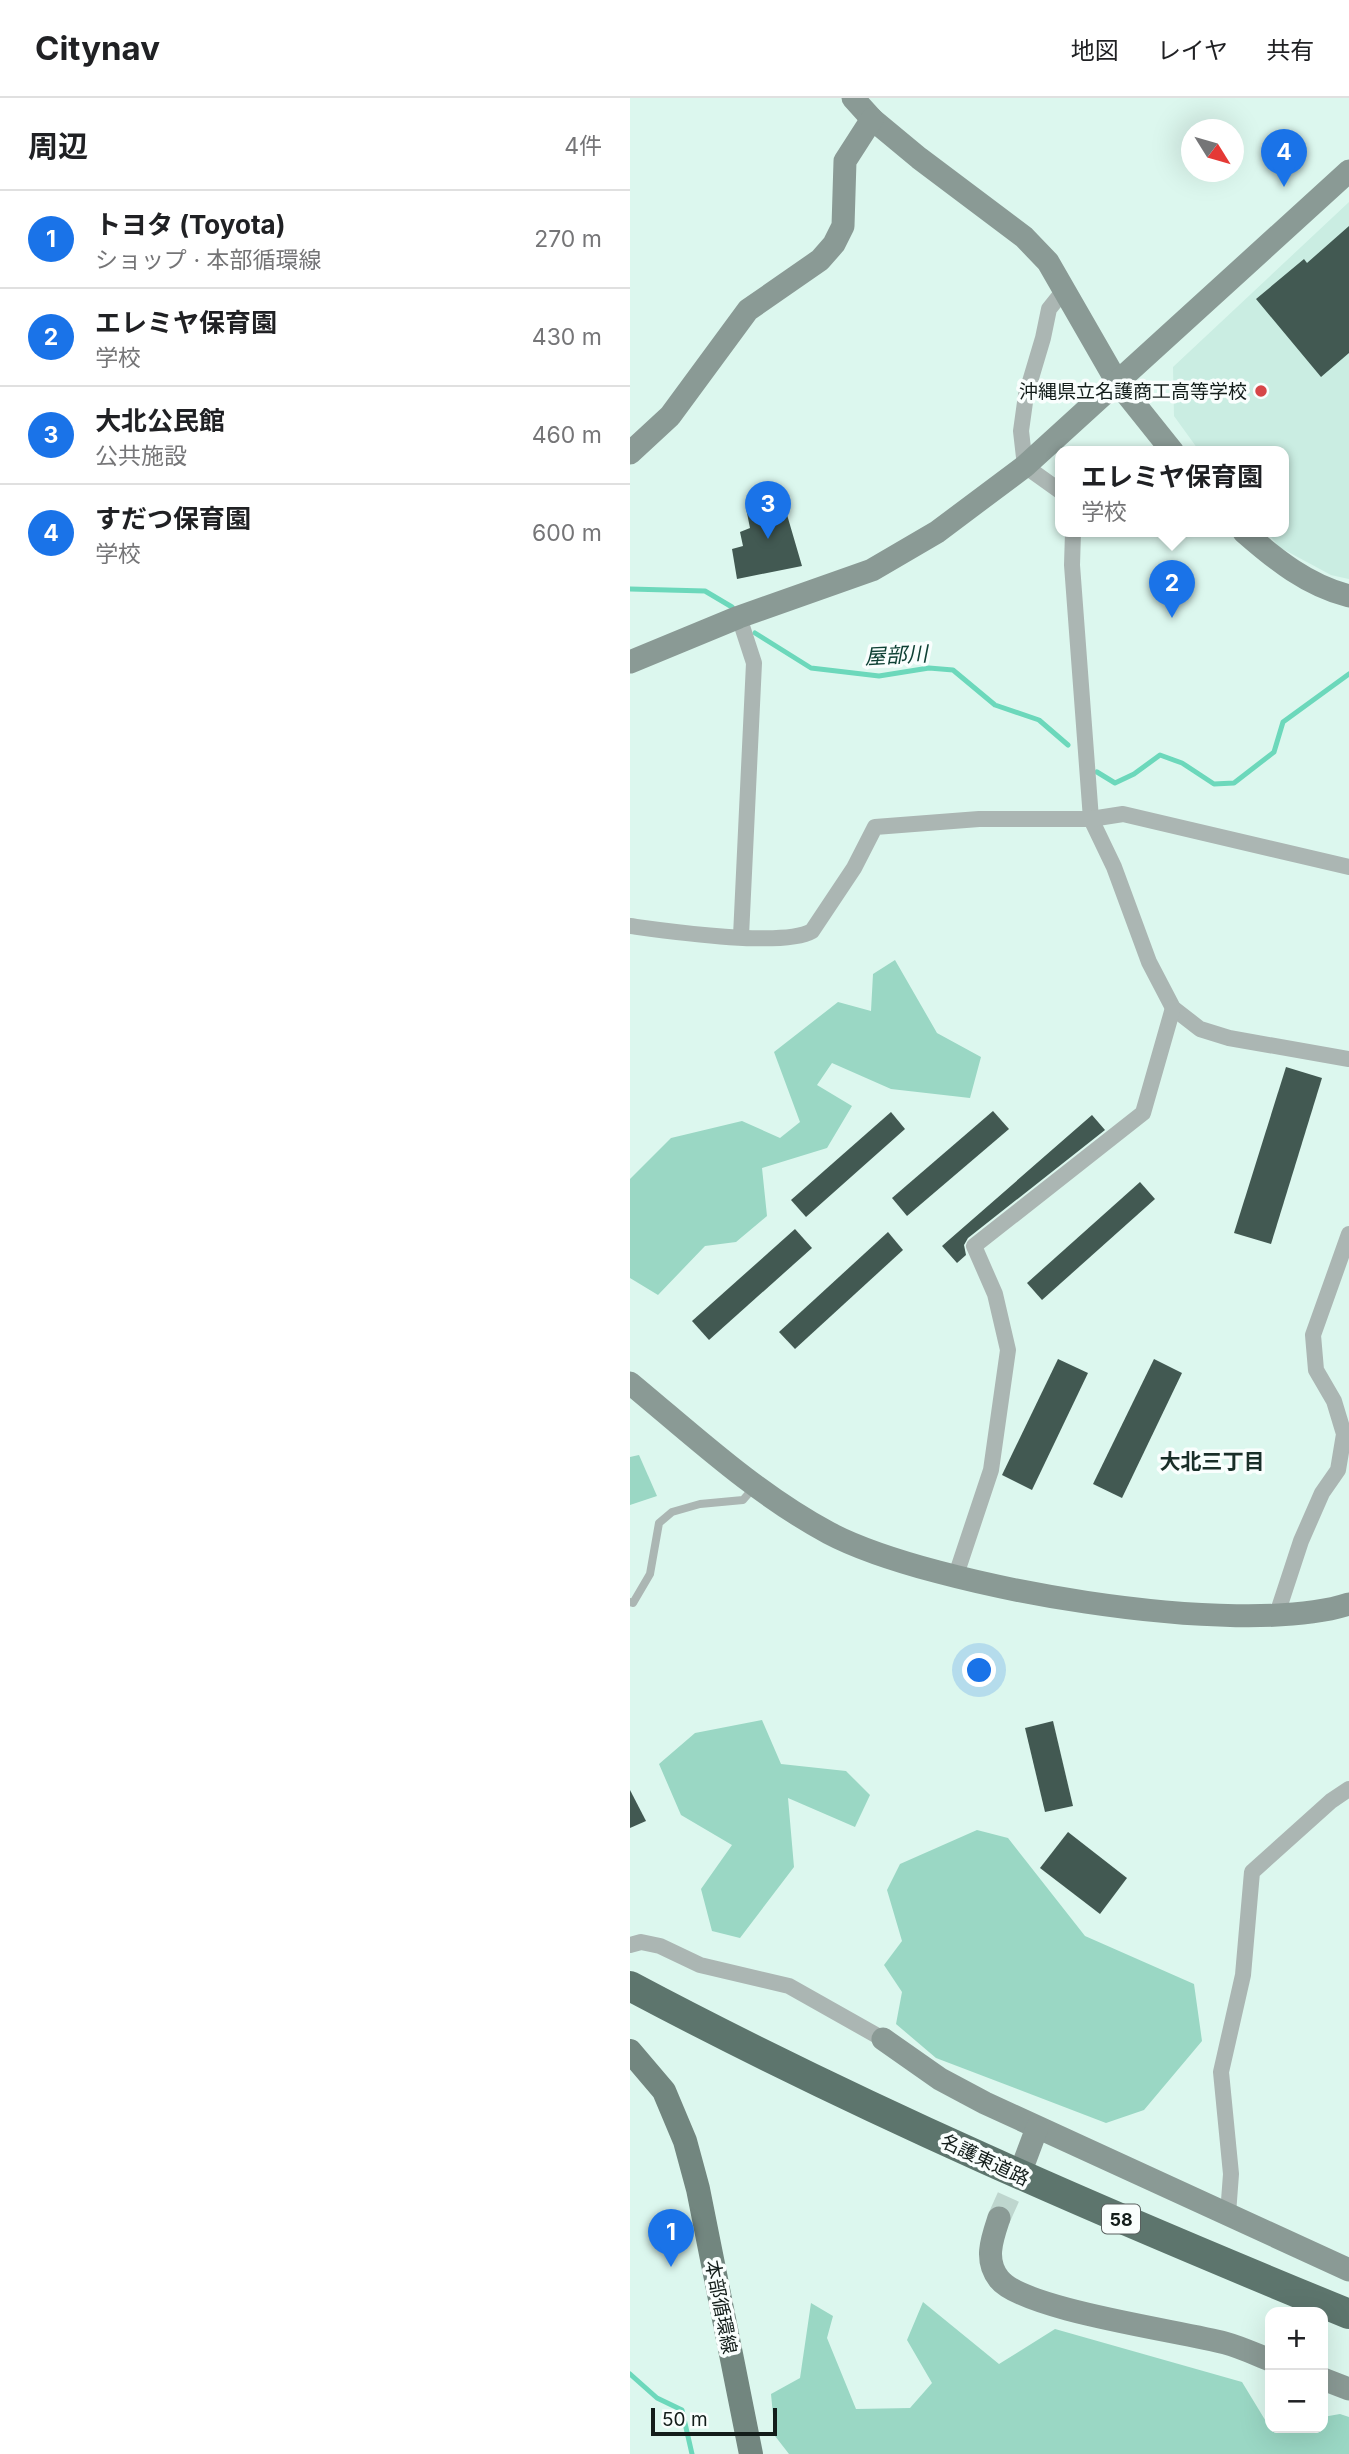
<!DOCTYPE html>
<html lang="ja">
<meta charset="utf-8">
<style>
:root{--surface:#fff;--page:#f6f6f6;--text:#202124;--muted:#757577;--line:#e0e0e0;--accent:#1a73e8}
body{margin:0;font-family:Inter,"Noto Sans JP",sans-serif;background:var(--page);color:var(--text)}
.controls{position:absolute;right:21px;bottom:21px;display:grid;overflow:hidden;border-radius:14px;box-shadow:0 7px 28px #0002}
.controls button{width:63px;height:63px;display:grid;place-items:center;padding:0;border:0;border-bottom:2px solid var(--line);background:var(--surface);color:var(--text);font:35px sans-serif}
.compass{position:absolute;left:551px;top:21px;width:63px;height:63px;border-radius:50%;background:var(--surface);box-shadow:0 7px 28px #0002;rotate:127deg}
.scale{position:absolute;left:21px;bottom:18px;width:126px;box-sizing:border-box;padding-left:7px;border:4px solid #131d1a;border-top:0;font-size:19px;line-height:24px;white-space:nowrap;color:#131d1a;-webkit-text-stroke:5px #f9fefd;paint-order:stroke}
.you{position:absolute;left:350px;top:1573px;width:24px;height:24px;margin:-18px;border:5px solid #fff;border-radius:50%;background:#1a73e8;box-shadow:0 0 0 10px #1a73e833}
.badge{display:grid;place-items:center;width:46px;height:46px;border-radius:50%;background:var(--accent);color:#fff;font-size:23px;font-weight:700}
.pin{position:absolute;translate:-50% -58px;filter:drop-shadow(0 2px 4px #0008)}
.pin::after{content:'';position:absolute;top:37px;width:24px;height:21px;background:inherit;clip-path:polygon(0 0,100% 0,50% 100%)}
.popup{position:absolute;left:425px;top:348px;width:234px;height:91px;box-sizing:border-box;display:grid;place-content:center;border-radius:14px;background:var(--surface);filter:drop-shadow(0 2px 5px #0005);font-size:23px;white-space:nowrap;color:var(--muted)}
.popup b{font-size:26px;color:var(--text)}
.popup::after{content:'';position:absolute;left:50%;top:100%;margin-left:-14px;border:14px solid transparent;border-top-color:var(--surface)}
.list{margin:0;padding:0;list-style:none}
h2{display:flex;justify-content:space-between;align-items:center;height:91px;margin:0;padding:0 28px;font-size:30px}
h2 small{font-size:23px;font-weight:400;color:var(--muted)}
.list li{display:grid;grid-template-columns:46px 1fr auto;gap:21px;align-items:center;box-sizing:border-box;height:98px;padding:0 28px;border-top:2px solid var(--line)}
.list b{display:block;font-size:26px;white-space:nowrap}
.list p{margin:0;font-size:23px;white-space:nowrap;color:var(--muted)}
.list em{font-size:23px;font-style:normal;color:var(--muted)}
.map{position:relative;flex:none;width:719px;height:2356px;overflow:hidden}
header{display:flex;align-items:center;gap:42px;box-sizing:border-box;height:98px;padding:0 35px;background:var(--surface);border-bottom:2px solid var(--line)}
header strong{font-size:33px}
nav{display:flex;gap:38px;margin-inline-start:auto;font-size:24px}
main{display:flex}
aside{flex:1;background:var(--surface)}
.map>svg:first-child{display:block}
.built{fill:#caede2}
.green{fill:#9ad7c4}
.lines{fill:none;stroke-linecap:round;stroke-linejoin:round}
.stream{stroke:#6cd8bb;stroke-width:5}
.building{fill:#425952}
.secondary-tunnel{stroke:#bed6ce;stroke-width:23;stroke-dasharray:23 11;stroke-linecap:butt}
.lane{stroke:#abb6b3;stroke-width:8}
.street{stroke:#abb6b3;stroke-width:16}
.secondary{stroke:#8a9a95;stroke-width:23}
.primary{stroke:#72867f;stroke-width:24}
.highway{stroke:#5d756d;stroke-width:30}
.poi-dot{fill:#d64648;stroke:#f9fefd;stroke-width:2.5}
.labels{text-anchor:middle;dominant-baseline:central;stroke-width:7;stroke-linejoin:round;paint-order:stroke}
.shield{fill:#f9fefd;stroke:#58605e;stroke-width:2}
.shield-label{font-size:18px;font-weight:bold;fill:#131d1a}
.poi-label{font-size:19px;fill:#131d1a;stroke:#f9fefd;text-anchor:end}
.street-label{font-size:19px;fill:#131d1a;stroke:#f9fefd}
.water-label{font-size:21px;font-style:italic;fill:#0e4034;stroke:#f9fefd}
.neighbourhood-label{font-size:21px;font-weight:bold;fill:#192e28;stroke:#f9fefd}
</style>
<header>
<strong>Citynav</strong>
<nav><a>地図</a><a>レイヤ</a><a>共有</a></nav>
</header>
<main>
<aside>
<h2>周辺<small>4件</small></h2>
<ul class="list">
<li><span class="badge">1</span><div><b>トヨタ (Toyota)</b><p>ショップ · 本部循環線</p></div><em>270 m</em></li>
<li><span class="badge">2</span><div><b>エレミヤ保育園</b><p>学校</p></div><em>430 m</em></li>
<li><span class="badge">3</span><div><b>大北公民館</b><p>公共施設</p></div><em>460 m</em></li>
<li><span class="badge">4</span><div><b>すだつ保育園</b><p>学校</p></div><em>600 m</em></li>
</ul>
</aside>
<div class="map">
<svg width="719" height="2356" viewBox="0 0 719 2356">
<rect width="100%" height="100%" fill="#dcf7ee"/>
<!-- built -->
<polygon class="built" points="719,104 719,481 701,477 649,449 637,434 654,434 654,354 570,354 544,318 543,269"/>
<!-- green -->
<g class="green">
<polygon points="265,862 307,935 351,959 340,1000 261,991 202,965 187,987 222,1008 197,1050 132,1070 137,1118 106,1144 75,1148 28,1197 0,1180 0,1081 41,1040 112,1023 150,1040 170,1024 144,954 208,904 241,913 243,876"/>
<polygon points="9,1357 27,1398 0,1407 0,1359"/>
<polygon points="132,1622 151,1666 216,1673 240,1697 225,1729 158,1700 164,1769 110,1840 82,1833 71,1791 102,1747 51,1717 29,1666 65,1635"/>
<polygon points="347,1732 378,1740 455,1838 564,1886 572,1943 514,2012 476,2025 306,1960 266,1926 272,1894 254,1867 272,1843 257,1792 270,1766"/>
<polygon points="293,2204 369,2266 425,2231 612,2284 640,2330 693,2330 693,2319 710,2316 719,2319 719,2356 159,2356 145,2338 141,2296 170,2280 181,2205 203,2218 197,2240 226,2311 280,2310 302,2285 277,2242"/>
</g>
<g class="lines">
<!-- stream -->
<g class="stream">
<polyline points="0,491 75,493 102,509"/>
<polyline points="125,535 181,570 249,578 299,570 323,572 365,607 409,622 438,647"/>
<polyline points="467,674 485,685 504,676 530,657 552,665 584,686 604,685 644,654 653,624 719,576"/>
<polyline points="0,2276 27,2300 52,2312 62,2356"/>
</g>
</g>
<!-- building -->
<g class="building">
<polygon points="719,128 719,255 691,279 626,201 674,161 677,165"/>
<polygon points="153,403 172,468 107,481 102,451 113,448 110,434 120,430 116,410"/>
<polygon points="656,969 692,980 641,1146 604,1135"/>
<polygon points="363,1013 379,1031 277,1118 262,1100"/>
<polygon points="261,1014 275,1031 176,1119 161,1102"/>
<polygon points="462,1017 475,1032 338,1140 334,1147 336,1157 327,1165 312,1148"/>
<polygon points="510,1084 525,1101 412,1202 397,1185"/>
<polygon points="165,1131 182,1150 79,1242 62,1223"/>
<polygon points="258,1134 273,1152 165,1251 149,1234"/>
<polygon points="428,1261 458,1275 402,1392 372,1377"/>
<polygon points="524,1261 552,1275 492,1400 463,1386"/>
<polygon points="423,1623 443,1708 415,1714 395,1630"/>
<polygon points="0,1692 16,1723 0,1730"/>
<polygon points="438,1734 497,1780 470,1816 410,1770"/>
</g>
<g class="lines">
<!-- secondary-tunnel -->
<polyline class="secondary-tunnel" points="369,2120 395,2062"/>
<!-- lane -->
<polyline class="lane" points="0,1504 3,1505 20,1476 29,1425 42,1414 70,1406 113,1402 125,1388"/>
<!-- street -->
<g class="street">
<polyline points="430,393 395,368 391,333 396,297 413,240 419,211 435,191"/>
<polyline points="443,434 442,467 461,721 484,769 519,864 543,910 570,931 599,940 719,961"/>
<polyline points="109,519 124,565 111,838"/>
<path d="M0 828C37 833 153 850 182 833L224 770 245 729 349 721H461L493 716 719 769"/>
<polyline points="325,1480 361,1372 378,1252 365,1196 344,1148 513,1015 543,910"/>
<polyline points="647,1516 671,1443 692,1395 708,1372 714,1336 704,1303 686,1272 683,1237 719,1136"/>
<polyline points="0,1847 11,1844 30,1848 70,1867 159,1888 253,1941"/>
<polyline points="598,2116 601,2076 591,1974 613,1877 622,1774 701,1703 719,1691"/>
</g>
<!-- secondary -->
<g class="secondary">
<polyline points="223,0 242,21 289,60 394,139 418,164 487,284 543,354"/>
<polyline points="0,355 40,318 118,212 190,162 204,146 213,128 215,63 242,21"/>
<path d="M614 434C646 462 677 487 719 498"/>
<polyline points="0,564 109,519 242,472 307,434 395,368 719,73"/>
<path d="M0 1285C64 1338 126 1396 199 1435 301 1489 610 1542 719 1506"/>
<polyline points="253,1941 310,1981 355,2005 719,2172"/>
<polyline points="395,2062 407,2030"/>
<path d="M369 2120C362 2141 354 2162 369 2181 393 2212 551 2233 595 2245 610 2249 625 2256 640 2262"/>
<polyline points="693,2281 719,2291"/>
</g>
<!-- primary -->
<polyline class="primary" points="0,1953 34,1993 55,2043 68,2091 121,2356"/>
<!-- highway -->
<path class="highway" d="M0 1888C233 2012 475 2116 719 2216"/>
</g>
<!-- markers -->
<circle class="poi-dot" cx="631" cy="293" r="7"/>
<g class="labels">
<!-- shield labels -->
<rect class="shield" x="472" y="2106.5" width="38" height="29" rx="5"/>
<g class="shield-label">
<text x="491" y="2121">58</text>
</g>
<!-- poi labels -->
<g class="poi-label">
<text x="617" y="293">沖縄県立名護商工高等学校</text>
</g>
<!-- street labels -->
<g class="street-label">
<text transform="translate(355 2062) rotate(25)">名護東道路</text>
<text transform="translate(91 2209) rotate(79)">本部循環線</text>
</g>
<!-- water labels -->
<g class="water-label">
<text transform="translate(266 557) rotate(-3)">屋部川</text>
</g>
<!-- neighbourhood labels -->
<g class="neighbourhood-label">
<text x="582" y="1363">大北三丁目</text>
</g>
</g>
</svg>
<div class="controls">
<button>+</button>
<button>−</button>
</div>
<svg class="compass" viewBox="-18 -18 36 36"><path d="M0-13l5 13h-10z" fill="#e53935"/><path d="M0 13l5-13h-10z" fill="#757577"/></svg>
<div class="scale">50 m</div>
<div class="you"></div>
<div class="pin badge" style="left:41px;top:2169px">1</div>
<div class="pin badge" style="left:542px;top:520px">2</div>
<div class="popup"><b>エレミヤ保育園</b>学校</div>
<div class="pin badge" style="left:138px;top:441px">3</div>
<div class="pin badge" style="left:654px;top:89px">4</div>
</div>
</main>
